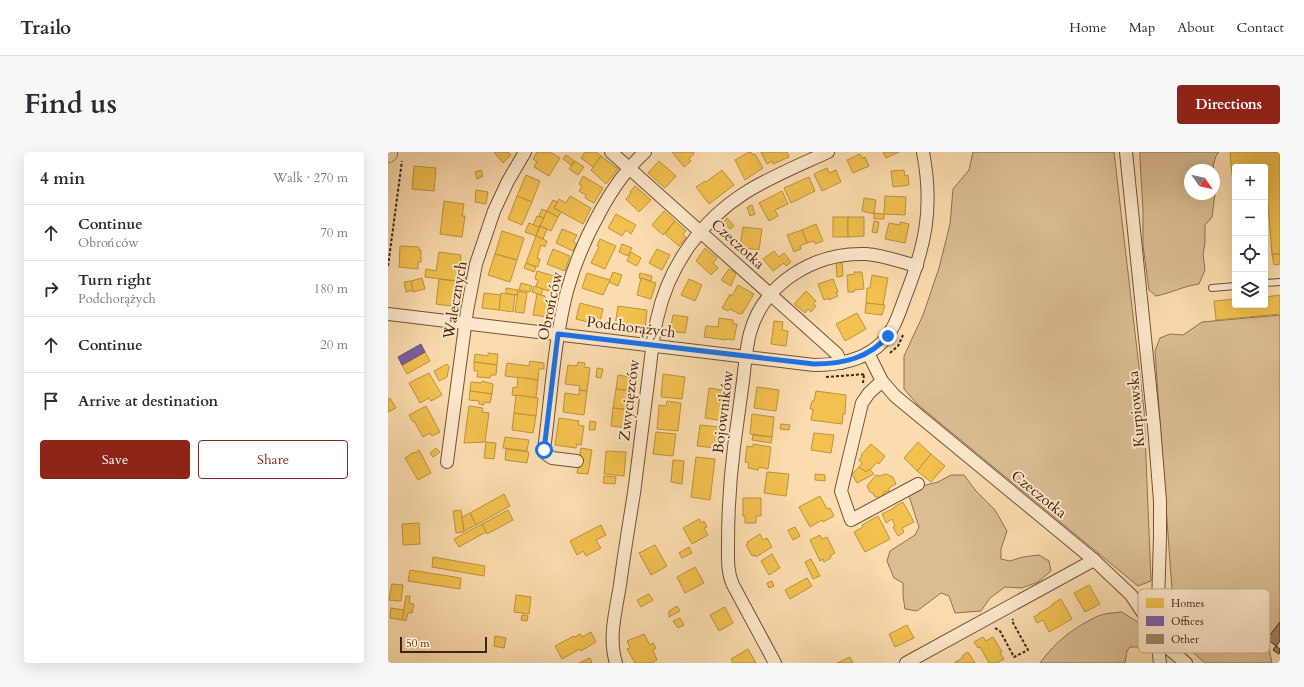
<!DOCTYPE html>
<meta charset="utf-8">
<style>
:root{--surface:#fff;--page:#f7f7f7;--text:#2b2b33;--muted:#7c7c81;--line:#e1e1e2;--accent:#8f2418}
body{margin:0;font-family:Cardo,serif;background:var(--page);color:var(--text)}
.controls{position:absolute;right:12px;top:12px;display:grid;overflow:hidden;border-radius:4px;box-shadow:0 4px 16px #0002}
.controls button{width:36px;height:36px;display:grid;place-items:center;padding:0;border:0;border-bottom:1px solid var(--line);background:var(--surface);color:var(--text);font:20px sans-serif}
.compass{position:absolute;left:796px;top:12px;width:36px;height:36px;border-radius:50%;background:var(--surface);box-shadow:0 4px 16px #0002;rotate:124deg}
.scale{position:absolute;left:12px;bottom:10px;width:87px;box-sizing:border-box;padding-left:4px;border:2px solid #412311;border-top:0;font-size:11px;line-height:14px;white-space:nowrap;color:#412311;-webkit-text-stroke:3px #fde8ca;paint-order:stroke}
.stop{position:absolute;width:12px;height:12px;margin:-9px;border:3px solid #1a73e8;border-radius:50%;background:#fff}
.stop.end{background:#1a73e8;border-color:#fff;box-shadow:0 1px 4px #0008}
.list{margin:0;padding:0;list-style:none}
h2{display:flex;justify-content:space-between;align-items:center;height:52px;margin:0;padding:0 16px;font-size:17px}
h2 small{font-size:13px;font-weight:400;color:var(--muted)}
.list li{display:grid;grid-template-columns:26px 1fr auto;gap:12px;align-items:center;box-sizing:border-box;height:56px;padding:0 16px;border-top:1px solid var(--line)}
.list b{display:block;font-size:15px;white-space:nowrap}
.list p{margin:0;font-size:13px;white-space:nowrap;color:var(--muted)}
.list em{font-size:13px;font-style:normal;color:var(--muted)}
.actions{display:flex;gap:8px;padding:12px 16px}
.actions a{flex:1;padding:9px 0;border:1px solid var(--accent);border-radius:4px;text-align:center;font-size:14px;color:var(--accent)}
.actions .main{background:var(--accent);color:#fff}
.icon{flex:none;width:22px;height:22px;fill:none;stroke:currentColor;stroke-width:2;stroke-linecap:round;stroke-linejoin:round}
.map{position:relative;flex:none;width:892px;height:511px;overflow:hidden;border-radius:4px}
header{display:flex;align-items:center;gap:24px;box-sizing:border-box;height:56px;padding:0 20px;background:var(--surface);border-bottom:1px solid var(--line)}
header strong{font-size:19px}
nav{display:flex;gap:22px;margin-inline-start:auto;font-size:14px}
.intro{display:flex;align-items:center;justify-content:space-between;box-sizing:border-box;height:96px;padding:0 24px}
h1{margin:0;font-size:28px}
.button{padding:10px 18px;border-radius:4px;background:var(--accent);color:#fff;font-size:14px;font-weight:700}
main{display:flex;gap:24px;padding:0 24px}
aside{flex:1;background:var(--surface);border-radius:4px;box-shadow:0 4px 16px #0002}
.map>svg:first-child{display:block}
.green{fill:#dcbd93;stroke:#8e7052;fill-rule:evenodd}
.homes{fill:#f2c14e;stroke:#bd923c}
.offices{fill:#7b5ea7;stroke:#6a4c7a}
.building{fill:#a28363;stroke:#412311}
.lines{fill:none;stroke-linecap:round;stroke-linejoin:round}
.lane-casing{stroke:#705138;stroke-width:8}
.street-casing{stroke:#705138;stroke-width:14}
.primary-casing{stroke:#412311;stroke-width:20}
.path{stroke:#412311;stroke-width:2;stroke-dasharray:3 2;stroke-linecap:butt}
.lane{stroke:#fde8ca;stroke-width:6}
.street{stroke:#fde8ca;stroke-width:12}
.primary{stroke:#fcdcae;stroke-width:19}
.route{stroke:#1a73e8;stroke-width:5}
.labels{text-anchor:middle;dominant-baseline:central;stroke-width:4;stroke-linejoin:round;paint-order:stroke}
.street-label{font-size:15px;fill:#412311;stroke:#fde8ca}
.key{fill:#fde8ca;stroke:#c5ad92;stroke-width:1}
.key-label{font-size:11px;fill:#412311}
</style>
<header>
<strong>Trailo</strong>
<nav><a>Home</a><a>Map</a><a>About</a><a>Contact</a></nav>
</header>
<div class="intro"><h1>Find us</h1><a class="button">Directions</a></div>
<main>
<aside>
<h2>4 min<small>Walk · 270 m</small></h2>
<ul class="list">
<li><svg class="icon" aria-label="ahead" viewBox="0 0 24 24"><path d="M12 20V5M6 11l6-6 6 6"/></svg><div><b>Continue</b><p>Obrońców</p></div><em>70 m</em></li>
<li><svg class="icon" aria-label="right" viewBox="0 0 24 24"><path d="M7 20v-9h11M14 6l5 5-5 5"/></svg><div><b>Turn right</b><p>Podchorążych</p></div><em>180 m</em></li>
<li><svg class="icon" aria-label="ahead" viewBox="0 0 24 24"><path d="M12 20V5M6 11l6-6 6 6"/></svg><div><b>Continue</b></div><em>20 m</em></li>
<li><svg class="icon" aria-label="arrive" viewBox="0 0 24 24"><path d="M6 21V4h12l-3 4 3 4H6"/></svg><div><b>Arrive at destination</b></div></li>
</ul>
<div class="actions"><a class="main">Save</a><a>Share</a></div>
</aside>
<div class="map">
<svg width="892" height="511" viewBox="0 0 892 511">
<rect width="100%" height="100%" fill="#fcdcae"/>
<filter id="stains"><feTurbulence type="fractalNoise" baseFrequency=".005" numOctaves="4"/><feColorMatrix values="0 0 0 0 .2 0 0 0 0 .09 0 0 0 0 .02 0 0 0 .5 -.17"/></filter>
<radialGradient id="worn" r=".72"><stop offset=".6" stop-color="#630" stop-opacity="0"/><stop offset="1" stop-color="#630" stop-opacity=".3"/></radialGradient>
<!-- green -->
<g class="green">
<polygon points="585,0 726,0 756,258 763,429 750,434 529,252 516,237 516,204 535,163 551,116 562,72 565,37 581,18"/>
<path d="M752 0H831L828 4 825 13 828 34 824 65 817 73V91L815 102 817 118 811 132C796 134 783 141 768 144L761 138 755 93V57L752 8ZM802 18H826V42H802Z"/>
<path d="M892 163V474C879 489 880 492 884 511H817L801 497 787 481 767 199 772 186 782 182 795 183 814 170Z"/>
<polygon points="563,323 576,323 588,339 607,358 619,379 613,397 613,407 622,409 635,405 651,403 661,409 663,419 650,430 634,436 617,435 602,446 593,459 567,461 561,444 553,441 529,459 517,457 515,444 515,431 506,426 499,409 502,399 527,383 531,375 521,344 526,336 550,330"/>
<path d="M734 460 754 473 762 490 759 495H742L739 499 737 511H652C668 489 685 476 710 464 717 461 727 461 734 460Z"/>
</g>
<!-- homes -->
<g class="homes">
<polygon points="106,0 120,0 123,3 115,11"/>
<polygon points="149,0 162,0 172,6 161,24 146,15 149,10 145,7"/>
<polygon points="197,0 208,0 213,4 205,15 193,6"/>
<polygon points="284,0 305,0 306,2 301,7 303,9 296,15"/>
<polygon points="361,0 363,0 365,3 367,2 375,16 357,28 347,8"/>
<polygon points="373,0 399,0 401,5 385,12 384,9 379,12"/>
<polygon points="495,0 511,0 498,6"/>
<polygon points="842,0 892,0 892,102 884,102 877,15 847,15 847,23 844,23"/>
<polygon points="472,2 474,6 477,5 481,14 465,21 459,8"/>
<polygon points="178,3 186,9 183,13 175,7"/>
<polygon points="213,4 230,17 218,32 203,18"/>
<polygon points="187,9 196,15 190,23 181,17"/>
<polygon points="271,9 288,24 277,36 260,21"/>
<polygon points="26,14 48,16 46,39 24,37"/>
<polygon points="439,16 441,21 448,18 453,30 434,39 426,22"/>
<polygon points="93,18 95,24 89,27 87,20"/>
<polygon points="334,18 346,33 321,52 308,35 317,29 318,30"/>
<polygon points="516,18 517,24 520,23 521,33 505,35 503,19"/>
<polygon points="138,23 152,29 144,50 129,44"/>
<polygon points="195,24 215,36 206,51 197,46 198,43 191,39 194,34 191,32"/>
<polygon points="421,25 427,39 403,51 396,36"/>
<polygon points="247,34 263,48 251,60 238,47 243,41 242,40"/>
<polygon points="88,38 100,40 98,52 87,50"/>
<polygon points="394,39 400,52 387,58 390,64 381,69 371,51"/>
<polygon points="129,44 144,50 134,73 120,67"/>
<polygon points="182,44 203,56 195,72 166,56 171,47 178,51"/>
<polygon points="497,44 518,45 517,63 496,62"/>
<polygon points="476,46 488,48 486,62 474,59"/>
<polygon points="165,48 169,50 166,56 173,60 170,65 159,59"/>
<polygon points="56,49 76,52 74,64 77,64 74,85 52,82"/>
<polygon points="364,53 367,62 362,64 359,55"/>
<polygon points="154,57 159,59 156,66 151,64"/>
<polygon points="159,59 170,65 163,79 152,74"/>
<polygon points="276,59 287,69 275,83 264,73"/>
<polygon points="486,61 496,62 496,67 486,67"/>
<polygon points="228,62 248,73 243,82 238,78 234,84 220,76"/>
<polygon points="149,64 156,66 151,75 145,73"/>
<rect x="445" y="65" width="15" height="20"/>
<polygon points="460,65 476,65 476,84 460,85"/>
<polygon points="339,66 346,74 342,77 336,70"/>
<polygon points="287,69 298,79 295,82 298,86 291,94 277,82"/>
<polygon points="486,69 491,70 489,81 484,80"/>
<polygon points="512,70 521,72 517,91 497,87 501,71 512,73"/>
<polygon points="141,71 151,75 148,84 137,80"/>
<polygon points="428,72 435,89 427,92 426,89 419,91 414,78"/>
<polygon points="152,74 159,77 155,87 148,84"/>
<polygon points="355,75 374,77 371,98 352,95"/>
<polygon points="174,77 189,83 185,90 189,92 185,99 168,91"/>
<polygon points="414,78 419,91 412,94 413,97 406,100 399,83"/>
<polygon points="114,79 136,86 129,108 107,102"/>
<polygon points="148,84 159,89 157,95 153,93 149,106 152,107 150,115 138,111"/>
<polygon points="212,87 228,94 217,117 203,111 211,95 209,94"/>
<polygon points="234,92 244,96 240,104 231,100"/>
<polygon points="12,94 31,95 31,98 33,98 33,110 30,110 30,117 11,115"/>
<polygon points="317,96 329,106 325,111 330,116 323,123 308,109"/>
<polygon points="165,97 182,104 177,119 159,112"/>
<polygon points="269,97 282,103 274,118 261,111"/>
<polygon points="386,99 391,105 396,101 403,110 398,114 396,111 385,119 375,107"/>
<polygon points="51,100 73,103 71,122 78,123 77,130 37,125 38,117 48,119"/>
<polygon points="243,100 253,106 249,114 239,109"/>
<polygon points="107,102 129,108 122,130 100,123"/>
<polygon points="884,102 892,102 892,112 886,113"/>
<polygon points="454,110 455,124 449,125 448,111"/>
<polygon points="138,111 148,115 146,120 136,116"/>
<polygon points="341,117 348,121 343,134 333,128"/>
<polygon points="149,119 173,126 168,141 148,135 150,128 147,127"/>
<polygon points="225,120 234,123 230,134 221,130"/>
<polygon points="466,120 474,120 476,137 466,138 466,140 460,140 459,123 467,122"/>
<polygon points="199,121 222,128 215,143 194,136"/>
<polygon points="252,121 264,124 263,129 251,126"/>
<polygon points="484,123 500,126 495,153 478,151 479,136 482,136"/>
<polygon points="34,126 37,137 25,140 23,129"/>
<polygon points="253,126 268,131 263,147 249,143"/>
<polygon points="51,127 73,130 70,155 48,152"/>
<polygon points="301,127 314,133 307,149 293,143"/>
<polygon points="445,127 450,140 448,141 450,144 441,148 441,146 436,148 430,132"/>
<polygon points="23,129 25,138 18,140 16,130"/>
<polygon points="133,131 144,134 142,140 131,138"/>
<polygon points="350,133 366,142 354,162 352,161 351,162 342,157 340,159 334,156 342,142 344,144"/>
<polygon points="146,134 155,137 153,143 144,140"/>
<polygon points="118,136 130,138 129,143 118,142"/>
<polygon points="130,139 139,141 136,161 127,160"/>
<polygon points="418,139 428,149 425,152 428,154 423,160 420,157 417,161 406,152"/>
<polygon points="96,141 113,143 111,158 94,156"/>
<polygon points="113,141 127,143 125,160 111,158"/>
<polygon points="149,142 157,144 157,147 165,148 164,156 167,157 166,166 145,163"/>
<polygon points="892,143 892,162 828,168 826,149 847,147 847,153 877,153 877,145"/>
<polygon points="192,151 215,157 211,173 188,167"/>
<polygon points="478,151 497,153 494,163 477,161"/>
<polygon points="230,154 259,158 257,177 227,173"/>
<polygon points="469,161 478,177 457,189 448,172"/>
<polygon points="285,163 300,165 297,181 282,179"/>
<polygon points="331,166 345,168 345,172 349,172 346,188 338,187 338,188 316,185 318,174 330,175"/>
<polygon points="386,169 395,170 394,178 400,179 398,194 383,192"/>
<polygon points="37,200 42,209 19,222 14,213"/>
<polygon points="100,201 110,202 109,213 86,210 87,202 100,204"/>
<polygon points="142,209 156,211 156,217 151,217 150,228 117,224 119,211 141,214"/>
<polygon points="86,210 109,213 108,223 103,223 102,226 89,225 90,219 86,219"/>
<polygon points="190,210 197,211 196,215 202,216 199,239 191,238 192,234 177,232 180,213 189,214"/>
<polygon points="59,212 61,215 59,225 51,229 46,219"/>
<polygon points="209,216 215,217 213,226 208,225"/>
<polygon points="41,221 54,243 43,249 41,246 32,251 21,231"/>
<polygon points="275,222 297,225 294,247 273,245"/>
<polygon points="230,223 247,226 245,239 228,237"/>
<polygon points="130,225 150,228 148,246 124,243 125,235 129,236"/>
<polygon points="94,229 105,232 104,242 82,239 83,230 93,231"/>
<polygon points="369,235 391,238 388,259 366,256"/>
<polygon points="321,236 340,239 336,269 317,266"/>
<polygon points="228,237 245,239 243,258 225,256"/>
<polygon points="191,238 199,239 196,263 175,260 177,241 191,243"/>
<polygon points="82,239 104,242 102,251 96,250 96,253 91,252 91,249 81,248"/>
<polygon points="428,239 458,243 457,262 455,262 454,272 423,268 425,257 422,257 424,249 426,249"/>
<polygon points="128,243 150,246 148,264 126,261"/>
<polygon points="2,246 8,256 0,260 0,247"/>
<polygon points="279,249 293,251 290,279 269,277 271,253 278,254"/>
<polygon points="38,254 52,280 44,284 42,281 35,285 26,269 25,270 21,263"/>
<polygon points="81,254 95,256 94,260 101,261 97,290 76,291"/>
<polygon points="225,256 243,258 240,276 223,274"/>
<polygon points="126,261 148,264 145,281 124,278"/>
<polygon points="364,262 386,265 384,285 362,282"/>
<polygon points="171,266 191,269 190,273 196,274 193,293 189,292 188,296 167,293"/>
<polygon points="202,269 208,270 207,278 201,278"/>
<polygon points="393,272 402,273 401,278 392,277"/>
<polygon points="312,273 331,275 328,296 309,294"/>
<polygon points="268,280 288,282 285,304 265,302"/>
<polygon points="426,281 446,283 443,301 423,298"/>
<polygon points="365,283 384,285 383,291 364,288"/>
<polygon points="117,285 141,288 139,299 115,296"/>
<polygon points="98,290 108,291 106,307 96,306"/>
<polygon points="530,290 543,302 529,319 516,306"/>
<polygon points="365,292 383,295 380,317 371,315 370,318 360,316 361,311 357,310 359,294 365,295"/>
<polygon points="483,292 497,304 491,312 489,310 482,318 481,317 478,320 471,315 474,311 471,308 474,304 473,303"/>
<polygon points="48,296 52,300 45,305 42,301"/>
<polygon points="193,296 204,298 200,322 189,321"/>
<polygon points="118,297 141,300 139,311 117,308"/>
<polygon points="31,298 43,321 30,328 17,306 26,300 27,301"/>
<polygon points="218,299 238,300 236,324 216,322"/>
<polygon points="543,302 557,314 543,330 529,319"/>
<polygon points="308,305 327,307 322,348 303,345"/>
<polygon points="285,308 296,309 294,332 283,330"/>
<polygon points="471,315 478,320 481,317 486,322 469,331 464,322"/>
<polygon points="379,320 401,322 398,344 376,341"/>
<polygon points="427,322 437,323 437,329 427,328"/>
<polygon points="498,322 505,325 508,332 502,335 500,340 497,339 494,347 486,344 486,342 482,340 479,334 488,323 491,324"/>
<polygon points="216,324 228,325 227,332 215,331"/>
<polygon points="116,342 122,354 88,373 82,361"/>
<polygon points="432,344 439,357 442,356 446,364 435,370 434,368 422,375 411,355"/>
<polygon points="355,346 373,346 373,364 368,364 368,371 357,371 357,364 355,364"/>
<polygon points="515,350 526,370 514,376 516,380 510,384 505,375 507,374 504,367 498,371 494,362 506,356 506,355"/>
<polygon points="73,358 76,380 68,381 65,359"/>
<polygon points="120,358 125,368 99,382 94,372"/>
<polygon points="82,361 88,373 76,379 74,365"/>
<polygon points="490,364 502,387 477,400 466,380 475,375 474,373"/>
<polygon points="311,367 313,371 316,369 319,375 316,376 320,383 304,392 295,376"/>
<polygon points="31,371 32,392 15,393 14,372"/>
<polygon points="94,372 98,380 71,395 66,387"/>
<polygon points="213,373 218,383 208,388 213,396 198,404 195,399 189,403 182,389"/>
<polygon points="407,375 412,384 405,388 400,378"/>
<polygon points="372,382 375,388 379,386 384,395 368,405 367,403 364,404 358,393 360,392 359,390"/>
<polygon points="432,383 434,387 439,385 447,401 442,404 443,406 436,410 435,407 432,409 422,388"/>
<polygon points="267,393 279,414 263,423 251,401"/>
<polygon points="301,395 304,401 294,406 291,401"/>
<polygon points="384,402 392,416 381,423 373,409"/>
<polygon points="45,405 97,414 96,424 44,415"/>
<polygon points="423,407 432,424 425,427 417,410"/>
<polygon points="307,415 316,431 297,441 289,425"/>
<polygon points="22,418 73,426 72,437 20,429"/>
<polygon points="419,426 424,434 402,447 397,438"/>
<polygon points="384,429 386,434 381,436 379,431"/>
<polygon points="4,432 15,433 13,449 1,448"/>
<polygon points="701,433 712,452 697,460 686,441"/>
<polygon points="261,442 265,448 253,455 249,448"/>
<polygon points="128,443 143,445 141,462 126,460"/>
<polygon points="18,444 22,444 21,451 26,452 24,461 20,461 18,469 14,468"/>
<polygon points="673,447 684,467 661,480 655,468 649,471 646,465 651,462 651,461 665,453 664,452"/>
<polygon points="289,454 292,459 281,465 281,459"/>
<polygon points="337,455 345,471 331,479 322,463"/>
<polygon points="3,456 16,458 14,468 2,466"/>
<polygon points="134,463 140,464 139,469 133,468"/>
<polygon points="292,466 296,473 290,476 285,469"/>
<polygon points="519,473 526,486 507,495 501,482"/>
<polygon points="203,480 208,490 193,499 192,497 174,507 167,494 186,484 187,485 192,482 194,485"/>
<polygon points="256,482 262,493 265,491 268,496 265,498 269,508 264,511 247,511 239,497 242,496 239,489"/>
<polygon points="107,484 118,486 116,496 106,494"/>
<polygon points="595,485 598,489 605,485 614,500 612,501 616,507 609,511 601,511 592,495 590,496 586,490"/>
<polygon points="360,497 368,511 345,511 343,507"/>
<polygon points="580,500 587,511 568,511 567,510 575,506 574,504"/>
<polygon points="462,505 465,511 449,511"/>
<polygon points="202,506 204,511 191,511"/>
</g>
<!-- offices -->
<polygon class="offices" points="33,192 37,200 14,213 10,205"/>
<!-- building -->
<g class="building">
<polygon points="892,470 892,489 888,494 879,487"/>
<polygon points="888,494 892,497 891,502 885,498"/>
</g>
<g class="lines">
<!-- lane casing -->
<g class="lane-casing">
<g id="lane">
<polyline points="877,131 892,130"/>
<polyline points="824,136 847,134"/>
</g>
</g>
<!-- street casing -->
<g class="street-casing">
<g id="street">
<polyline points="223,0 449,202 453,211"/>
<polyline points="738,0 766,274 772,349 772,385 769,487 772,511"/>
<path d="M0 162 426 213C448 213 472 209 489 195 504 183 510 165 516 148 537 95 546 57 535 0"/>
<polyline points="480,201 494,229 507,244 706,408 743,443 757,464 769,487 798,511"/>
<polyline points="494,229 481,241 474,251 453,339 463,368 530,332"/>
<path d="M189 309 164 306 157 301 156 298C163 245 166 190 179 139 187 110 199 83 213 58 225 36 239 16 257 0"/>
<polyline points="59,310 79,159 88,112 106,59 120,29 137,0"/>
<path d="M228 511C220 486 228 458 232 433 236 402 241 372 246 341 251 304 255 267 260 230 263 209 264 188 269 167 275 140 286 115 302 93 339 41 385 25 440 0"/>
<path d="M387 511 345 433C339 420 340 406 340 392 340 359 342 327 346 295 349 273 352 251 355 229 357 213 358 196 362 181 376 130 428 100 478 102 495 103 512 110 529 114"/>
<polyline points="518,511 706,408"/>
</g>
</g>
<!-- primary casing -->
<g class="primary-casing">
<polyline id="primary" points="0,1 0,0"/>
</g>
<!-- path -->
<g class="path">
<polyline points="0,114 14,9"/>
<polyline points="502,201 510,194 515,183"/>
<polyline points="438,225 478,222"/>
<polyline points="475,231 476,222"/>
<polyline points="607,476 612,479 626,505 640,498 624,469 625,467"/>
</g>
<!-- lane -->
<use href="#lane" class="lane"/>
<!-- street -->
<use href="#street" class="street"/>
<!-- primary -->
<use href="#primary" class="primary"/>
</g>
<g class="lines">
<!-- route -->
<path class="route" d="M156 298 170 182 426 212C455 212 481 206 500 184"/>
</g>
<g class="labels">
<!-- street labels -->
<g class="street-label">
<text transform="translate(350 92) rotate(42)">Czeczotka</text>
<text transform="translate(67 148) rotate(-80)">Walecznych</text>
<text transform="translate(162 154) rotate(-78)">Obrońców</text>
<text transform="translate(243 175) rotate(7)">Podchorążych</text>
<text transform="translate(241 248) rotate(-83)">Zwycięzców</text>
<text transform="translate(748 257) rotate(-95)">Kurpiowska</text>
<text transform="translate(335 260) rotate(-83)">Bojowników</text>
<text transform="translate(651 342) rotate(39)">Czeczotka</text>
</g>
</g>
<!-- legend -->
<rect x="750" y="437" width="132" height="64" rx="6" class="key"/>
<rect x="758" y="446" width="18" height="10" fill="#f2c14e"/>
<rect x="758" y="464" width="18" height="10" fill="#7b5ea7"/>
<rect x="758" y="482" width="18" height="10" fill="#a28363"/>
<g class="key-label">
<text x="783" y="455">Homes</text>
<text x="783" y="473">Offices</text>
<text x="783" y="491">Other</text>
</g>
<rect width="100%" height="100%" filter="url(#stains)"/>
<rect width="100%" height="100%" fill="url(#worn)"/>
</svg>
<div class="controls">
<button>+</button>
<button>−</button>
<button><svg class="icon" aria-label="locate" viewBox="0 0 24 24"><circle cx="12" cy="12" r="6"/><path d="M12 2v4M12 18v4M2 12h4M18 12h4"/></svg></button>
<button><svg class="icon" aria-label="layers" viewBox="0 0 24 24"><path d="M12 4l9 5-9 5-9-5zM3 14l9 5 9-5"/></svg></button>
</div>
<svg class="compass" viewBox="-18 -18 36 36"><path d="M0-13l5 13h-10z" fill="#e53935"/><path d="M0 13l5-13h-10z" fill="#7c7c81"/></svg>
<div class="scale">50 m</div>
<div class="stop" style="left:156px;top:298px"></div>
<div class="stop end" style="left:500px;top:184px"></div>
</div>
</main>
